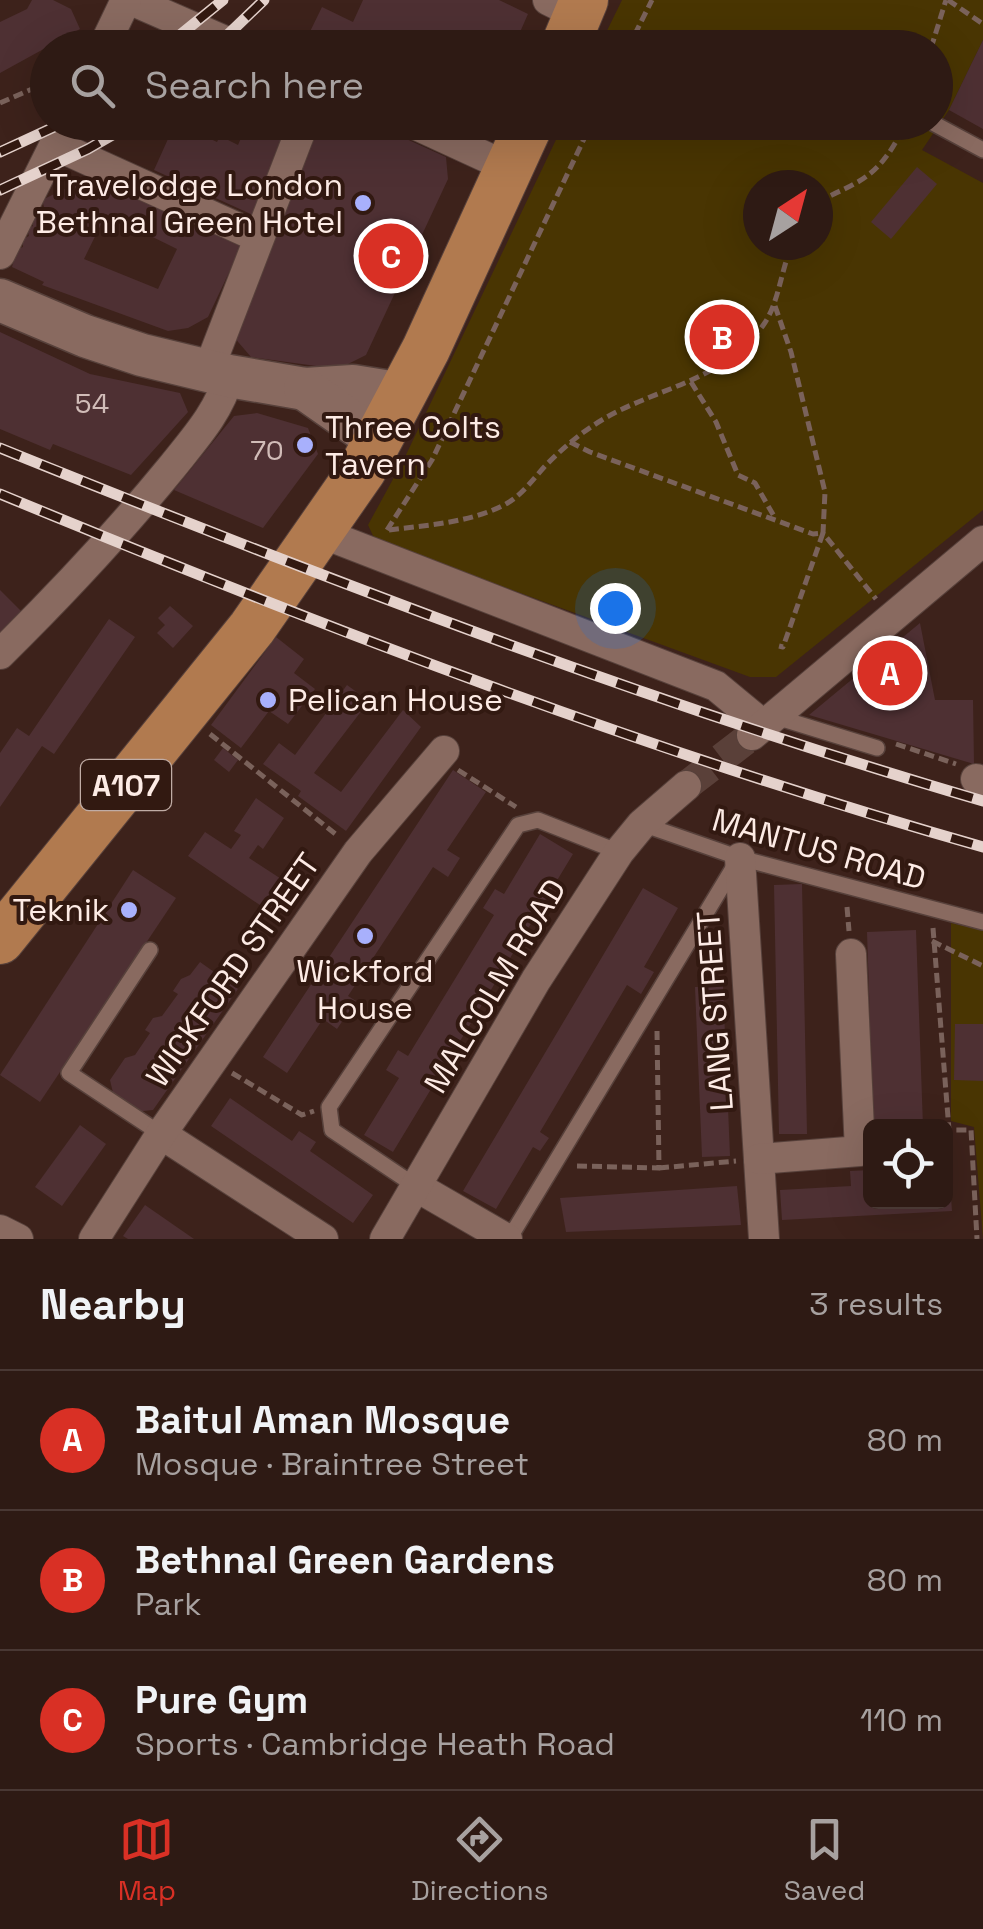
<!DOCTYPE html>
<meta charset="utf-8">
<style>
:root{--surface:#2e1a14;--page:#3a2722;--text:#f1f3f6;--muted:#a7a1a0;--line:#493834;--accent:#d93025}
body{margin:0;font-family:"Space Grotesk",sans-serif;background:var(--page);color:var(--text)}
.controls{position:absolute;right:30px;bottom:30px;display:grid;overflow:hidden;border-radius:15px;box-shadow:0 10px 40px #0002}
.controls button{width:90px;height:90px;display:grid;place-items:center;padding:0;border:0;border-bottom:2px solid var(--line);background:var(--surface);color:var(--text);font:50px sans-serif}
.compass{position:absolute;left:743px;top:170px;width:90px;height:90px;border-radius:50%;background:var(--surface);box-shadow:0 10px 40px #0002;rotate:36deg}
.you{position:absolute;left:615px;top:608px;width:35px;height:35px;margin:-25px;border:8px solid #fff;border-radius:50%;background:#1a73e8;box-shadow:0 0 0 15px #1a73e833}
.badge{display:grid;place-items:center;width:65px;height:65px;border-radius:50%;background:var(--accent);color:#fff;font-size:32px;font-weight:700}
.pin{position:absolute;translate:-50% -50%;border:5px solid #fff;box-shadow:0 2px 10px #0006}
.list{margin:0;padding:0;list-style:none}
h2{display:flex;justify-content:space-between;align-items:center;height:130px;margin:0;padding:0 40px;font-size:42px}
h2 small{font-size:32px;font-weight:400;color:var(--muted)}
.list li{display:grid;grid-template-columns:65px 1fr auto;gap:30px;align-items:center;box-sizing:border-box;height:140px;padding:0 40px;border-top:2px solid var(--line)}
.list b{display:block;font-size:38px;white-space:nowrap}
.list p{margin:0;font-size:32px;white-space:nowrap;color:var(--muted)}
.list em{font-size:32px;font-style:normal;color:var(--muted)}
.icon{flex:none;width:55px;height:55px;fill:none;stroke:currentColor;stroke-width:2;stroke-linecap:round;stroke-linejoin:round}
.map{position:relative;flex:none;width:983px;height:1239px;overflow:hidden}
.search{position:absolute;background:var(--surface);box-shadow:0 10px 40px #0002;left:30px;right:30px;top:30px;height:110px;display:flex;align-items:center;gap:25px;box-sizing:border-box;padding:0 35px;border-radius:55px;color:var(--muted);font-size:38px}
.sheet{height:550px;background:var(--surface)}
nav{display:flex;justify-content:space-around;align-items:center;box-sizing:border-box;height:140px;border-top:2px solid var(--line);background:var(--surface);font-size:28px;color:var(--muted)}
nav a{display:grid;justify-items:center;gap:5px}
nav .on{color:var(--accent)}
.map>svg:first-child{display:block}
.green{fill:#493502;fill-rule:evenodd}
.building{fill:#4e3033;fill-rule:evenodd}
.lines{fill:none;stroke-linecap:round;stroke-linejoin:round}
.street-tunnel{stroke:#5a4039;stroke-width:30;stroke-dasharray:30 15;stroke-linecap:butt}
.lane-casing{stroke:#57413b;stroke-width:18}
.street-casing{stroke:#57413b;stroke-width:32}
.secondary-casing{stroke:#57413b;stroke-width:45}
.primary-casing{stroke:#57413b;stroke-width:50}
.path{stroke:#7a625b;stroke-width:5;stroke-dasharray:10 5;stroke-linecap:butt}
.lane{stroke:#896a60;stroke-width:15}
.street{stroke:#896a60;stroke-width:30}
.secondary{stroke:#896a60;stroke-width:42}
.primary{stroke:#b17a4f;stroke-width:48}
.rail-casing{stroke:#e5d2cc;stroke-width:11}
.rail{stroke:#321911;stroke-width:8;stroke-dasharray:22;stroke-linecap:butt}
.poi-dot{fill:#a8b0fc;stroke:#321911;stroke-width:4}
.labels{text-anchor:middle;dominant-baseline:central;stroke-width:8;stroke-linejoin:round;paint-order:stroke}
.number-label{font-size:28px;fill:#d1bcb8}
.shield{fill:#321911;stroke:#c0aca5;stroke-width:2.5}
.shield-label{font-size:30px;font-weight:bold;fill:#fdebe5}
.poi-label{font-size:32px;fill:#fdebe5;stroke:#321911;text-anchor:end}
.street-label{font-size:32px;fill:#fdebe5;stroke:#321911}
</style>
<div class="map">
<svg width="983" height="1239" viewBox="0 0 983 1239">
<rect width="100%" height="100%" fill="#3d221b"/>
<!-- green -->
<g class="green">
<path d="M622 0H983V40L949 110 922 150 983 183V510L776 677H750L375 540 368 525 404 459 564 123 936 122V48L599 47ZM758 185H818V245H758Z"/>
<polygon points="951,923 983,931 983,1239 974,1127 951,1121"/>
</g>
<!-- building -->
<g class="building">
<polygon points="32,0 53,0 71,9 80,29 0,73 0,22 27,9"/>
<polygon points="363,0 499,0 528,14 513,48 302,48 322,7 353,22"/>
<polygon points="983,40 983,129 949,110"/>
<polygon points="248,122 293,122 253,215 154,170 168,139 189,129 217,142 220,136 238,145"/>
<polygon points="318,122 369,122 446,157 448,179 366,355 338,369 251,357 233,336"/>
<polygon points="917,167 937,184 891,239 871,222"/>
<path d="M95 176 238 237 241 247 208 317 188 328 168 331 42 285 44 282 12 267 17 249 23 247V239L29 236 27 229 33 226 32 220 38 217 36 210 44 207 42 200 85 179 95 182ZM106 214 177 249 158 289 84 259Z"/>
<polygon points="0,332 90,374 180,393 188,412 131,475 53,444 50,450 0,429"/>
<polygon points="257,413 308,428 318,454 263,528 174,490 234,416"/>
<polygon points="0,590 26,616 0,641"/>
<polygon points="170,606 193,626 173,648 157,633 165,625 158,618"/>
<polygon points="109,619 135,637 54,754 42,746 0,807 0,753 17,728 29,736"/>
<polygon points="920,623 935,700 973,700 974,764 809,715"/>
<polygon points="276,637 304,659 294,673 315,689 288,724 269,711 241,748 211,725"/>
<polygon points="347,685 369,701 314,773 341,792 403,710 421,727 346,831 298,796 301,791 263,764 279,743 295,755"/>
<polygon points="223,748 238,760 229,772 214,760"/>
<polygon points="453,770 486,792 447,850 460,858 448,877 433,867 348,996 356,1001 337,1029 323,1019 287,1073 263,1057"/>
<polygon points="256,798 284,818 263,849 258,845 249,858 292,886 273,914 188,856 205,832 231,849 241,835 234,831"/>
<polygon points="540,834 573,854 393,1152 364,1135 399,1078 386,1070 398,1050 408,1056 494,915 483,908 495,889 504,894"/>
<polygon points="133,870 176,898 40,1102 0,1075"/>
<polygon points="802,884 807,1134 779,1134 774,885"/>
<polygon points="643,888 678,908 644,967 654,972 641,994 627,985 540,1132 549,1138 540,1151 533,1147 496,1209 463,1191"/>
<polygon points="916,930 923,1126 874,1126 871,1044 864,1044 863,1022 870,1022 867,932"/>
<polygon points="200,962 238,989 153,1110 134,1112 114,1097 110,1080 125,1058 135,1055 150,1033 145,1030 153,1018 162,1016 178,994 173,991 181,979 190,975"/>
<polygon points="723,986 730,1156 702,1157 695,987"/>
<polygon points="955,1024 983,1024 983,1081 954,1080"/>
<polygon points="230,1098 292,1141 299,1131 316,1142 310,1151 373,1195 353,1223 211,1126"/>
<polygon points="80,1125 106,1144 62,1206 35,1187"/>
<polygon points="870,1170 870,1202 946,1202 946,1183 950,1183 952,1211 782,1220 780,1190 851,1186 850,1171"/>
<polygon points="737,1186 741,1225 566,1232 560,1198"/>
<polygon points="145,1205 194,1239 128,1239 123,1236"/>
</g>
<g class="lines">
<!-- street-tunnel -->
<polyline class="street-tunnel" points="686,786 752,735"/>
<!-- lane casing -->
<g class="lane-casing">
<g id="lane">
<polyline points="931,122 983,150"/>
<polyline points="776,717 877,748"/>
<polyline points="642,824 740,858 983,922"/>
<polyline points="150,950 69,1073 161,1134"/>
<polyline points="417,1187 332,1130 329,1107 518,825 538,820 619,852"/>
<polyline points="509,1239 735,865"/>
</g>
</g>
<!-- street casing -->
<g class="street-casing">
<g id="street">
<polyline points="131,0 241,48"/>
<polyline points="548,0 578,15"/>
<polyline points="103,48 126,0"/>
<polyline points="410,122 510,168"/>
<polyline points="55,145 258,237"/>
<polyline points="0,254 66,122"/>
<polyline points="208,371 304,122"/>
<polyline points="319,532 716,686 763,725"/>
<path d="M0 654C61 594 118 533 172 467 195 438 219 412 229 376"/>
<polyline points="752,735 983,541"/>
<polyline points="976,779 983,781"/>
<polyline points="740,858 764,1239"/>
<polyline points="161,1134 323,1239"/>
<polyline points="759,1159 860,1151 851,954"/>
<polyline points="417,1187 507,1239"/>
<polyline points="0,1230 18,1239"/>
<polyline points="94,1239 161,1134 358,852 444,751"/>
<polyline points="385,1239 536,980 619,852 642,824 686,786"/>
</g>
</g>
<!-- secondary casing -->
<g class="secondary-casing">
<g id="secondary">
<polyline points="0,300 85,336 142,355 229,376 305,389 353,386 403,394"/>
<polyline points="305,389 379,441"/>
</g>
</g>
<!-- primary casing -->
<g class="primary-casing">
<g id="primary">
<polyline points="564,48 584,0"/>
<polyline points="0,940 252,628 362,470 426,349 530,122"/>
</g>
</g>
<!-- path -->
<g class="path">
<polyline points="948,0 983,24"/>
<polyline points="628,48 652,0"/>
<polyline points="931,48 946,0"/>
<polyline points="0,103 48,82"/>
<path d="M818 203C829 195 842 191 854 184 880 171 894 148 906 122"/>
<polyline points="775,306 791,352 825,492 823,533 876,599"/>
<polyline points="691,382 716,422 738,475 755,483 775,518"/>
<polyline points="570,442 590,452 813,534 823,533 783,647 779,646"/>
<polyline points="387,530 432,460 592,122"/>
<path d="M389 530C427 525 467 523 502 506 521 497 532 480 546 465 561 450 577 436 594 425 649 388 723 384 764 324 779 302 781 270 792 245"/>
<polyline points="210,734 338,836"/>
<polyline points="896,744 956,764"/>
<polyline points="458,770 516,807"/>
<polyline points="847,907 849,931"/>
<polyline points="933,928 949,1130 971,1130 977,1239"/>
<polyline points="932,941 983,966"/>
<polyline points="232,1073 302,1115 314,1111"/>
<polyline points="577,1166 659,1168 657,1031"/>
<polyline points="659,1168 736,1161"/>
</g>
<!-- lane -->
<use href="#lane" class="lane"/>
<!-- street -->
<use href="#street" class="street"/>
<!-- secondary -->
<use href="#secondary" class="secondary"/>
<!-- primary -->
<use href="#primary" class="primary"/>
<!-- rail casing -->
<g class="rail-casing">
<g id="rail">
<polyline points="164,48 223,0"/>
<polyline points="214,48 264,0"/>
<polyline points="0,152 65,122"/>
<polyline points="0,190 88,149 135,122"/>
<path d="M0 448C323 578 648 703 983 801"/>
<path d="M0 494C322 627 648 752 983 847"/>
</g>
</g>
<!-- rail -->
<use href="#rail" class="rail"/>
</g>
<!-- markers -->
<g class="poi-dot">
<circle cx="363" cy="203" r="10"/>
<circle cx="305" cy="445" r="10"/>
<circle cx="268" cy="700" r="10"/>
<circle cx="129" cy="910" r="10"/>
<circle cx="365" cy="936" r="10"/>
</g>
<g class="labels">
<!-- number labels -->
<g class="number-label">
<text x="92" y="403">54</text>
<text x="267" y="450">70</text>
</g>
<!-- shield labels -->
<rect class="shield" x="81" y="760" width="90" height="50" rx="8"/>
<g class="shield-label">
<text x="126" y="785">A107</text>
</g>
<!-- poi labels -->
<g class="poi-label">
<text x="343" y="185">Travelodge London<tspan x="343" dy="37">Bethnal Green Hotel</tspan></text>
<text x="325" y="427" text-anchor="start">Three Colts<tspan x="325" dy="37">Tavern</tspan></text>
<text x="288" y="700" text-anchor="start">Pelican House</text>
<text x="109" y="910">Teknik</text>
<text x="365" y="971" text-anchor="middle">Wickford<tspan x="365" dy="37">House</tspan></text>
</g>
<!-- street labels -->
<g class="street-label">
<text transform="translate(819 849) rotate(16)">MANTUS ROAD</text>
<text transform="translate(233 970) rotate(-55)">WICKFORD STREET</text>
<text transform="translate(495 986) rotate(-59)">MALCOLM ROAD</text>
<text transform="translate(715 1011) rotate(-94)">LANG STREET</text>
</g>
</g>
</svg>
<div class="controls">
<button><svg class="icon" aria-label="locate" viewBox="0 0 24 24"><circle cx="12" cy="12" r="6"/><path d="M12 2v4M12 18v4M2 12h4M18 12h4"/></svg></button>
</div>
<svg class="compass" viewBox="-18 -18 36 36"><path d="M0-13l5 13h-10z" fill="#e53935"/><path d="M0 13l5-13h-10z" fill="#a7a1a0"/></svg>
<div class="you"></div>
<div class="pin badge" style="left:890px;top:673px">A</div>
<div class="pin badge" style="left:722px;top:337px">B</div>
<div class="pin badge" style="left:391px;top:256px">C</div>
<div class="search"><svg class="icon" aria-label="search" viewBox="0 0 24 24"><circle cx="10" cy="10" r="6"/><path d="M15 15l6 6"/></svg>Search here</div>
</div>
<section class="sheet">
<h2>Nearby<small>3 results</small></h2>
<ul class="list">
<li><span class="badge">A</span><div><b>Baitul Aman Mosque</b><p>Mosque · Braintree Street</p></div><em>80 m</em></li>
<li><span class="badge">B</span><div><b>Bethnal Green Gardens</b><p>Park</p></div><em>80 m</em></li>
<li><span class="badge">C</span><div><b>Pure Gym</b><p>Sports · Cambridge Heath Road</p></div><em>110 m</em></li>
</ul>
</section>
<nav>
<a class="on"><svg class="icon" aria-label="map" viewBox="0 0 24 24"><path d="M3 6l6-2 6 2 6-2v14l-6 2-6-2-6 2zM9 4v14M15 6v14"/></svg>Map</a>
<a><svg class="icon" aria-label="directions" viewBox="0 0 24 24"><path d="M12 3l9 9-9 9-9-9zM9 14v-3h6M13 9l2 2-2 2"/></svg>Directions</a>
<a><svg class="icon" aria-label="saved" viewBox="0 0 24 24"><path d="M7 4h10v16l-5-4-5 4z"/></svg>Saved</a>
</nav>
